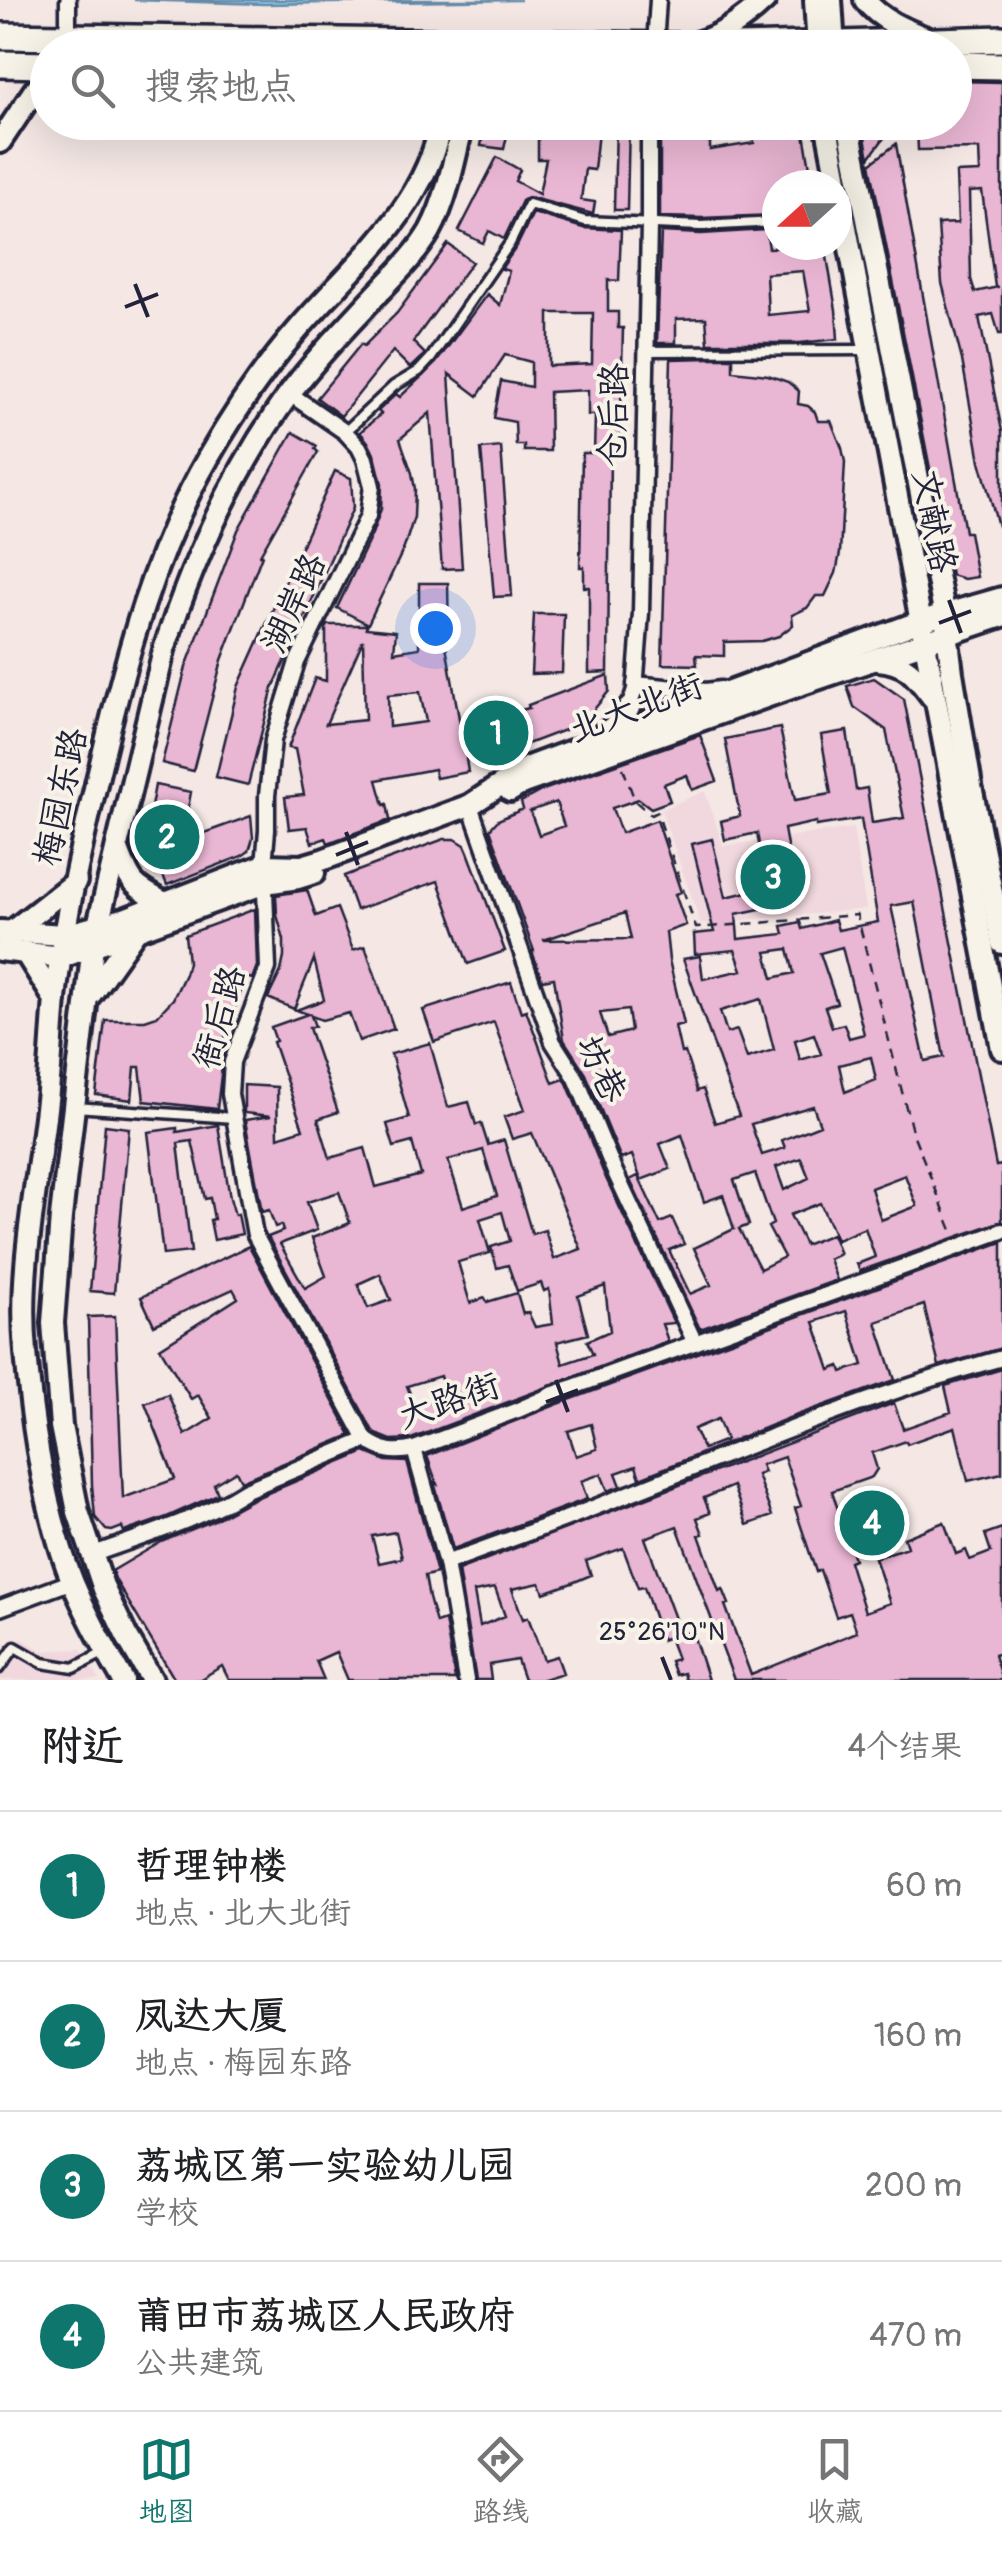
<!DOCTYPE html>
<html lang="zh">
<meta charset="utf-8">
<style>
:root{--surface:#fff;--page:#f6f6f6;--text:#202124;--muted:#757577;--line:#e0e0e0;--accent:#0f766e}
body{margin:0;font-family:Pangolin,"LXGW WenKai TC",sans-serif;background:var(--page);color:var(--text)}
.compass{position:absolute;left:762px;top:170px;width:90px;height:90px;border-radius:50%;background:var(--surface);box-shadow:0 10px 40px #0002;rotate:249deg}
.you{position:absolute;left:435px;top:628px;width:35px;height:35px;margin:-25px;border:8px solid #fff;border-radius:50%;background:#1a73e8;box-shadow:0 0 0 15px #1a73e833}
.badge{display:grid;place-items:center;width:65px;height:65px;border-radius:50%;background:var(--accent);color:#fff;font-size:32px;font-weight:700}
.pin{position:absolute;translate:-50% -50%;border:5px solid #fff;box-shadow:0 2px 10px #0006}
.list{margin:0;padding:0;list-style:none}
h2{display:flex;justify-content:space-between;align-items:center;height:130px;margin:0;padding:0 40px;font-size:42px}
h2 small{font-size:32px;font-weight:400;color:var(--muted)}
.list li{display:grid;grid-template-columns:65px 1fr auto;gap:30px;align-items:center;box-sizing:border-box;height:150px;padding:0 40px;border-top:2px solid var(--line)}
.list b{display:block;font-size:38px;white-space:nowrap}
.list p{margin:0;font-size:32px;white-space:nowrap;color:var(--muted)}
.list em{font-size:32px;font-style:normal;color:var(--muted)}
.icon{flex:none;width:55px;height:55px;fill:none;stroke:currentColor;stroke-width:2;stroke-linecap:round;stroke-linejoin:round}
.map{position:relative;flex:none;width:1002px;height:1680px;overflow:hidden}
.search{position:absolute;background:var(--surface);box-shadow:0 10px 40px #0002;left:30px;right:30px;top:30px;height:110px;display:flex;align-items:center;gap:25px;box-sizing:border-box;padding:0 35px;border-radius:55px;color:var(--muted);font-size:38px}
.sheet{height:730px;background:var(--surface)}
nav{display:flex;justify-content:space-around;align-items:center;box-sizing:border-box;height:140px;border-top:2px solid var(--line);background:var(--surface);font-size:28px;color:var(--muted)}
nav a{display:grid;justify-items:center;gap:5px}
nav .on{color:var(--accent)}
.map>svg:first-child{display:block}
.built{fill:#f1d8df}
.water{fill:#92d1f3;stroke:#658ba9;stroke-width:2.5}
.building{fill:#e9b6d3;stroke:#22223b;stroke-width:2.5;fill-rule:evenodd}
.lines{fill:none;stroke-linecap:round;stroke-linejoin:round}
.lane-casing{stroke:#22223b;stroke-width:15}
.street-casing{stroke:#22223b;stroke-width:21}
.secondary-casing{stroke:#22223b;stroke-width:28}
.highway-casing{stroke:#22223b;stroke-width:32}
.path{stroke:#22223b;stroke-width:2.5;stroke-dasharray:10 8;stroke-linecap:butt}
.lane{stroke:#f7f3e8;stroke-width:8}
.street{stroke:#f7f3e8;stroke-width:14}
.secondary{stroke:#f7f3e8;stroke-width:20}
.highway{stroke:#f7f3e8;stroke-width:25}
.ticks{fill:none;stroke:#22223b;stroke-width:4}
.labels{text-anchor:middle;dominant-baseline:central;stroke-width:8;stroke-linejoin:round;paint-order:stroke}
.street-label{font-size:35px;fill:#22223b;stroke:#f7f3e8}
.ticks-label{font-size:25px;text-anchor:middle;fill:#22223b;stroke:#f7f3e8;stroke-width:8;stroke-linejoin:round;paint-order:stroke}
</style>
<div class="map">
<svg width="1002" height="1680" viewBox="0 0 1002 1680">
<rect width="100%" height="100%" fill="#f4e7e4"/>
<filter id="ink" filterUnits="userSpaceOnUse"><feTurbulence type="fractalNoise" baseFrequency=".01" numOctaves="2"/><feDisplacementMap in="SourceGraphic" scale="20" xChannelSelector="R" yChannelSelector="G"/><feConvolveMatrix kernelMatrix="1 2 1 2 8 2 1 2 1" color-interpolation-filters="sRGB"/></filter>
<g filter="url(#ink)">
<!-- built -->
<g class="built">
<polygon points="705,791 723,846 853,828 866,909 701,924 661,810"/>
<polygon points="21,1638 42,1651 81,1649 100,1680 0,1680 0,1670"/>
</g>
<!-- water -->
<polygon class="water" points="134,0 521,0 264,4"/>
<!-- building -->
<g class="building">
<path d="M954 81 1002 82V334H999L993 314 979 317 1002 431V526H998L980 461 962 360 942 283 938 224 958 223 956 173 980 172 979 149 918 150 917 126 922 122H954ZM982 191 995 287H998L975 292 971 279 969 192Z"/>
<polygon points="485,122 510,122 504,149 481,146"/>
<polygon points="538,122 599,122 594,170 585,169 581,200 595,202 593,214 529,197 522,201 504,239 489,231 483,243 459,231 497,157 520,170 515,181 539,194 546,159 538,159"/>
<polygon points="616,122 629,122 627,210 614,210"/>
<polygon points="666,122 705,122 705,141 710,142 710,150 754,143 753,132 782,129 781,122 802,122 813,185 777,185 777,215 701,218 660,217 660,138 666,138"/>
<polygon points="862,122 896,122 869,158"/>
<polygon points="896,144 965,532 969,532 977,577 964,579 951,575 870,164"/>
<path d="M533 213 583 228 621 230 619 281 608 280V312H618V328H623L620 450H610L608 672 589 673V587H584V567H580L582 453H594L595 415H588V390L549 392 550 451H524V445H516L515 422 494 418 501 381 531 387V362L505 355 478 396 449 374 462 568 442 569 430 413 400 439 412 473 415 489 414 517 404 548 368 624 337 608 372 534 381 509 382 484 375 456 368 442 360 432 381 414 378 411 396 394 400 397 436 363 487 294 500 305 509 271 502 269 503 266 517 246ZM549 313H593L592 364 549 366Z"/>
<path d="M766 230 769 248 825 245 836 310 838 339 800 343H708L706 318 676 319V343H657L661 232 701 234ZM803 271 810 311 768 315 766 274Z"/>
<polygon points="448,244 472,262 413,342 425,354 410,368 393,351 341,416 317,398 361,344 364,346 397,313"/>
<polygon points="710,358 733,358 733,371 768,375 788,382 799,391 798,404 808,406 815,412 818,421 831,421 842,448 845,462 840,553 836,573 825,596 816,596 807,608 792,615 793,625 779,636 762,641 724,642 724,656 696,655 697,665 662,664 671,359"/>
<polygon points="293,432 317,446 315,449 318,452 260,555 262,555 222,660 193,771 162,763 186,667 238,530"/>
<polygon points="501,447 512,596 494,597 481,449"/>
<polygon points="335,471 351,478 353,508 273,688 248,785 216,777 238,687"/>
<path d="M419 583H448L449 640H445L460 724 480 719 482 726 506 721 504 714 529 708 528 705 608 675 609 691 583 723 530 743 512 747 511 741 487 746 488 753 466 759 468 772 436 778 434 769 377 780 384 805 387 804 390 820 328 843 326 838 312 843 307 827 289 829 285 797 304 795 295 749 288 748 315 678 326 681V627L327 625H367L366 628 396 631 394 652 419 648ZM363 640 365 720 326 724ZM420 692 426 722 389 727 388 695Z"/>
<polygon points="534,614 564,614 562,673 531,674"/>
<path d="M874 678 904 699 996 1166 1002 1165V1221L860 1271 857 1264 875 1257 865 1228 837 1240 820 1203 790 1215 805 1245 832 1234 840 1254 829 1259 837 1280 700 1329 630 1180 638 1176 660 1223 672 1218 684 1244 669 1250 690 1294 711 1285 694 1248 734 1229 723 1195 704 1202 682 1135 660 1144 670 1169 641 1180 632 1155 621 1159 586 1074 564 1040 554 978 542 980 532 951H534L490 829 498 820 523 809 521 802 543 790 700 735 717 781 692 790 687 775 664 784 670 801 651 808 639 799 612 808 621 833 657 820 681 892 675 894 686 925 666 932 669 960 684 1024 675 1026 681 1053 685 1052 697 1091 703 1089 715 1123 739 1116 683 959 700 956 703 979 742 970 735 950 695 954 694 934 714 932 692 844 712 839 726 897 760 889 759 885 766 883 757 833 725 840 721 821 740 816 725 739 780 728 795 800 831 794 821 735 847 731 856 790 867 788 872 823 904 818 886 730 854 707 847 686ZM556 802 564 826 539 835 530 811ZM861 819 878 922 838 930 835 920 802 929 800 922 782 926 784 934 738 939 736 914 797 901 784 829 816 822V826ZM914 902 944 1057 925 1061 891 906ZM625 913 631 939 543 940ZM842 947 864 1034 849 1038 844 1024 832 1027 825 1007 837 1003 820 953ZM788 949 794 973 773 978 766 952ZM761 999 774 1050 747 1058 737 1030 727 1033 720 1011ZM628 1010 631 1031 608 1037 600 1013ZM814 1034 821 1054 800 1060 795 1040ZM871 1057 876 1080 845 1092 839 1065ZM813 1106 820 1125 782 1140 785 1148 762 1155 751 1124ZM801 1158 809 1178 784 1190 776 1167ZM755 1173 773 1224 768 1227 784 1257 760 1269 739 1229 749 1225 734 1180ZM905 1175 917 1206 881 1220 871 1188Z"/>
<polygon points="155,785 191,792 182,841 251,816 253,838 249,851 242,856 167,885 146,834"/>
<polygon points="444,839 455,839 465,845 468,852 505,951 468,964 438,881 356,910 344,876"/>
<path d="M307 890 316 916 337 908 353 950 365 946 394 1029 359 1041 349 1013 322 1020 311 1016 315 1026 309 1028 338 1112 318 1119 330 1158 365 1148 376 1187 421 1175 412 1142 394 1147 387 1124 409 1118 391 1054 430 1043 448 1107 469 1102 476 1125 481 1123 488 1145 504 1140 532 1234 545 1230 554 1259 581 1249 532 1133 512 1139 504 1117 525 1110 494 1022 434 1042 423 1010 511 982 521 1012 526 1010 553 1083 564 1079 567 1083 604 1174 674 1323 662 1324 668 1341 411 1439 391 1440 374 1433 268 1237 283 1231 281 1225 275 1227 269 1210 262 1212 245 1120 271 1116 244 1113V1085L277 1087 278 1137 303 1129 273 1042 276 1041 271 1027 308 1014 296 1010 324 1000 314 959 294 1009 268 998 281 971 284 957V940L277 915 276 895ZM483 1150 497 1196 463 1207 448 1160ZM339 1192 350 1223 312 1238 326 1276 305 1288 280 1244 317 1230 307 1202ZM502 1212 510 1241 491 1247 497 1268 508 1265 517 1291 541 1283 544 1291 549 1289 553 1324 535 1327 528 1312 523 1314 517 1293 487 1302 485 1298 470 1303 458 1262 490 1253 480 1219ZM380 1274 391 1300 368 1308 358 1284ZM605 1286 610 1331 587 1341 593 1354 563 1364 557 1342 588 1334 578 1296ZM440 1376 446 1396 415 1406 407 1386Z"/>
<polygon points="255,909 257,966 252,979 246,977 226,1032 217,1109 144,1101 140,1067 135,1067 132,1100 96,1095 105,1020 145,1020 157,1016 173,999 185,974 188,962 185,935"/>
<polygon points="105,1125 129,1128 114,1293 90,1291"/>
<polygon points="218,1125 230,1198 235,1215 238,1214 242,1234 214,1240 210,1220 214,1219 210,1198 205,1199 192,1141 178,1143 191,1252 163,1255 148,1132 177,1128 177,1132"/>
<path d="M1002 1242V1348L939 1366 924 1305 876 1322 895 1380 789 1418 640 1478 636 1466 616 1473 621 1486 608 1491 601 1474 581 1481 587 1499 453 1549 434 1482 437 1484 427 1456 558 1404ZM846 1311 863 1365 842 1372 840 1366 830 1370 814 1322ZM718 1419 726 1440 703 1449 694 1429ZM591 1424 597 1449 576 1456 568 1431Z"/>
<polygon points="249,1246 351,1435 241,1481 236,1471 214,1484 218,1494 167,1517 124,1532 122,1527 112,1531 106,1530 95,1517 92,1485 88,1317 115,1316 123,1498 175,1479 145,1403 168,1394 185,1435 212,1418 198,1395 191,1399 160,1348 238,1298 233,1289 154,1325 141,1297"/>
<path d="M1002 1369V1473L968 1481 955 1427 907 1444 906 1441 872 1453 877 1469 872 1477 832 1491 854 1559 849 1561 865 1612 890 1603 875 1558 907 1547 904 1538 944 1522 956 1554 966 1550 970 1560 991 1552 985 1534 1002 1528V1653L994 1655 1002 1680H734L677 1526 645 1538 681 1635 692 1631 708 1680H685L683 1673 675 1675 670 1661 677 1659 669 1637 662 1640 644 1587 638 1588 623 1548 586 1561 591 1575 572 1583 544 1593 540 1583 512 1589 523 1619 528 1617 544 1660 557 1656 563 1673 540 1680H524L517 1660 489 1665 491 1680H476L458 1570 894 1403 903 1429 951 1412 945 1386ZM784 1457 801 1506 795 1508 816 1572 820 1570 836 1617 850 1612 857 1632 751 1675 725 1605 729 1604 723 1589 719 1591 699 1535 703 1534 697 1518 710 1513 704 1498 733 1486 747 1525 772 1516 757 1475 764 1472 761 1465ZM495 1588 505 1616 480 1626 474 1592Z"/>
<path d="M365 1452 386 1461 407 1462 437 1573 425 1576 429 1598 436 1623 445 1620 455 1680H348L336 1652 316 1661 324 1680H229L222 1666 199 1680H175L116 1581 112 1571 161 1542 214 1520 251 1500ZM396 1532 402 1558 379 1563 372 1536Z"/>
</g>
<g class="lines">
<!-- lane casing -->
<g class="lane-casing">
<g id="lane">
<polyline points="645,351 865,350"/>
<polyline points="345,432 394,386 419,371 431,358 510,243 529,204 585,221 701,226 777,222"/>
<polyline points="75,1107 234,1118"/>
<polyline points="0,1668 15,1647 43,1663 74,1668 103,1653"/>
</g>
</g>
<!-- street casing -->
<g class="street-casing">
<g id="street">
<polyline points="68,0 68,38"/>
<polyline points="655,45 658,0"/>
<polyline points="290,394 345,432 359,447 365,459 372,486 368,516 297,662 273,740 267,796 267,830 264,865 268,968 232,1062 230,1094 255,1235 366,1440"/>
<polyline points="635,684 706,691 721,689"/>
<polyline points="629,708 635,689 641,613 649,225 649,122"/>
<polyline points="473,814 553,1042 576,1078 614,1170 695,1343"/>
<polyline points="414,1449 446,1563 466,1680"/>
<path d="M91 1555C143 1536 199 1520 246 1490L366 1440C382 1451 394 1454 414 1449L518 1410 554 1394 1002 1231"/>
<path d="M446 1563C493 1545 541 1529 588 1510 725 1456 860 1397 1002 1358"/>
<polyline points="0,1608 73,1581"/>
</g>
</g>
<!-- secondary casing -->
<g class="secondary-casing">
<g id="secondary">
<polyline points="815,0 818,48"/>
<polyline points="831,0 834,48"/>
<path d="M865 0C880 20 906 30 929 39"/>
<path d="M696 43C722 36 745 19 765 0"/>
<polyline points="826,122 1002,1049"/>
<polyline points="848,122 945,616 952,673 971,786 1002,943"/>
<polyline points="0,142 34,91 48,81"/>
<path d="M878 660C907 662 916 676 933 698"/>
<polyline points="603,734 619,723 629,708"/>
<polyline points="510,791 523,783 802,684 1002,616"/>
<path d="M117 847C130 883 132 886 165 903"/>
<polyline points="0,931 65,935 124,919 264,865 302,866 322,860 470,805 528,767 921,621 1002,598"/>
<polyline points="11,932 76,881"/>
<polyline points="0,950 62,957 265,883 298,878 314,873"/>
<polyline points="25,952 55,1000"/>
<polyline points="91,994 135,932"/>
<path d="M123 1680C105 1649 87 1616 73 1583 45 1513 32 1426 26 1352 18 1268 38 1183 47 1100 51 1067 52 1033 55 999 64 919 83 838 102 759 127 653 153 554 208 458 235 411 264 368 300 327 354 265 426 207 441 122"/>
<path d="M152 1680 126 1635 104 1589 78 1512 61 1426 53 1323 61 1217 93 946 164 650C191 565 227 485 277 411 305 369 342 332 376 295 395 275 416 255 430 231 447 200 455 157 463 122"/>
</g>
</g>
<!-- highway casing -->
<g class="highway-casing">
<g id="highway">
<polyline points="0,36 739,47 1002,39"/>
<polyline points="0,64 48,65"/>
<polyline points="954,65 1002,66"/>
</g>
</g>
<!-- path -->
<polyline class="path" points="623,768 635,801 651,815 657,812 696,928 857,915 912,1131 954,1235"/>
<!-- lane -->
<use href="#lane" class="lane"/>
<!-- street -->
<use href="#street" class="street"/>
<!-- secondary -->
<use href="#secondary" class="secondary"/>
<!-- highway -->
<use href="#highway" class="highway"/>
</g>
</g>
<!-- ticks -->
<path class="ticks" d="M135 284 148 317M125 307 158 294M949 600 961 633M939 623 971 611M346 832 358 865M336 855 368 842M556 1380 568 1412M546 1402 578 1390M662 1657 671 1680"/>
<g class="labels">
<!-- street labels -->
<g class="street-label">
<text transform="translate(614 415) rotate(-89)">仓后路</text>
<text transform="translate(934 521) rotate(79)">文献路</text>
<text transform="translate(294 603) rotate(-65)">湖岸路</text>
<text transform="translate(636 708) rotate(-20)">北大北街</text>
<text transform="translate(61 797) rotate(-78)">梅园东路</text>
<text transform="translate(220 1017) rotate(-74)">衙后路</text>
<text transform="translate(601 1069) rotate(64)">坊巷</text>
<text transform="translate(449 1401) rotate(-19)">大路街</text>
</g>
</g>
<g class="ticks-label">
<text x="662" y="1640">25°26'10"N</text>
</g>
</svg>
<svg class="compass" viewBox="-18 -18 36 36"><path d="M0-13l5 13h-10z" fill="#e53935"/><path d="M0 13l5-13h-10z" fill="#757577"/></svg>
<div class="you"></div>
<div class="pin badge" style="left:496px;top:733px">1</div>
<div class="pin badge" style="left:167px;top:837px">2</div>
<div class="pin badge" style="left:773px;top:877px">3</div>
<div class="pin badge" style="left:872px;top:1523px">4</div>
<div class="search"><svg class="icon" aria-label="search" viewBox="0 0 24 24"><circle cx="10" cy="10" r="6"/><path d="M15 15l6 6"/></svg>搜索地点</div>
</div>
<section class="sheet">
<h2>附近<small>4个结果</small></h2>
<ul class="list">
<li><span class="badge">1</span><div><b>哲理钟楼</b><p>地点 · 北大北街</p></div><em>60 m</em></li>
<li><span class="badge">2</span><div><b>凤达大厦</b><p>地点 · 梅园东路</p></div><em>160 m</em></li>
<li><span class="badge">3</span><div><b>荔城区第一实验幼儿园</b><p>学校</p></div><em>200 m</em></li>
<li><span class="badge">4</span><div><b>莆田市荔城区人民政府</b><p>公共建筑</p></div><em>470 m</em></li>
</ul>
</section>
<nav>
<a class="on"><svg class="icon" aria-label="map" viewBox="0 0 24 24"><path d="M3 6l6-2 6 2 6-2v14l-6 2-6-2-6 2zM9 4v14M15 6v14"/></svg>地图</a>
<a><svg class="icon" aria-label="directions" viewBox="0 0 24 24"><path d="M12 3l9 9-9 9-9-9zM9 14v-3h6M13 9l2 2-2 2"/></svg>路线</a>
<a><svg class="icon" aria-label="saved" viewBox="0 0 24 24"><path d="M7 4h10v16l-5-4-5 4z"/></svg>收藏</a>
</nav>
